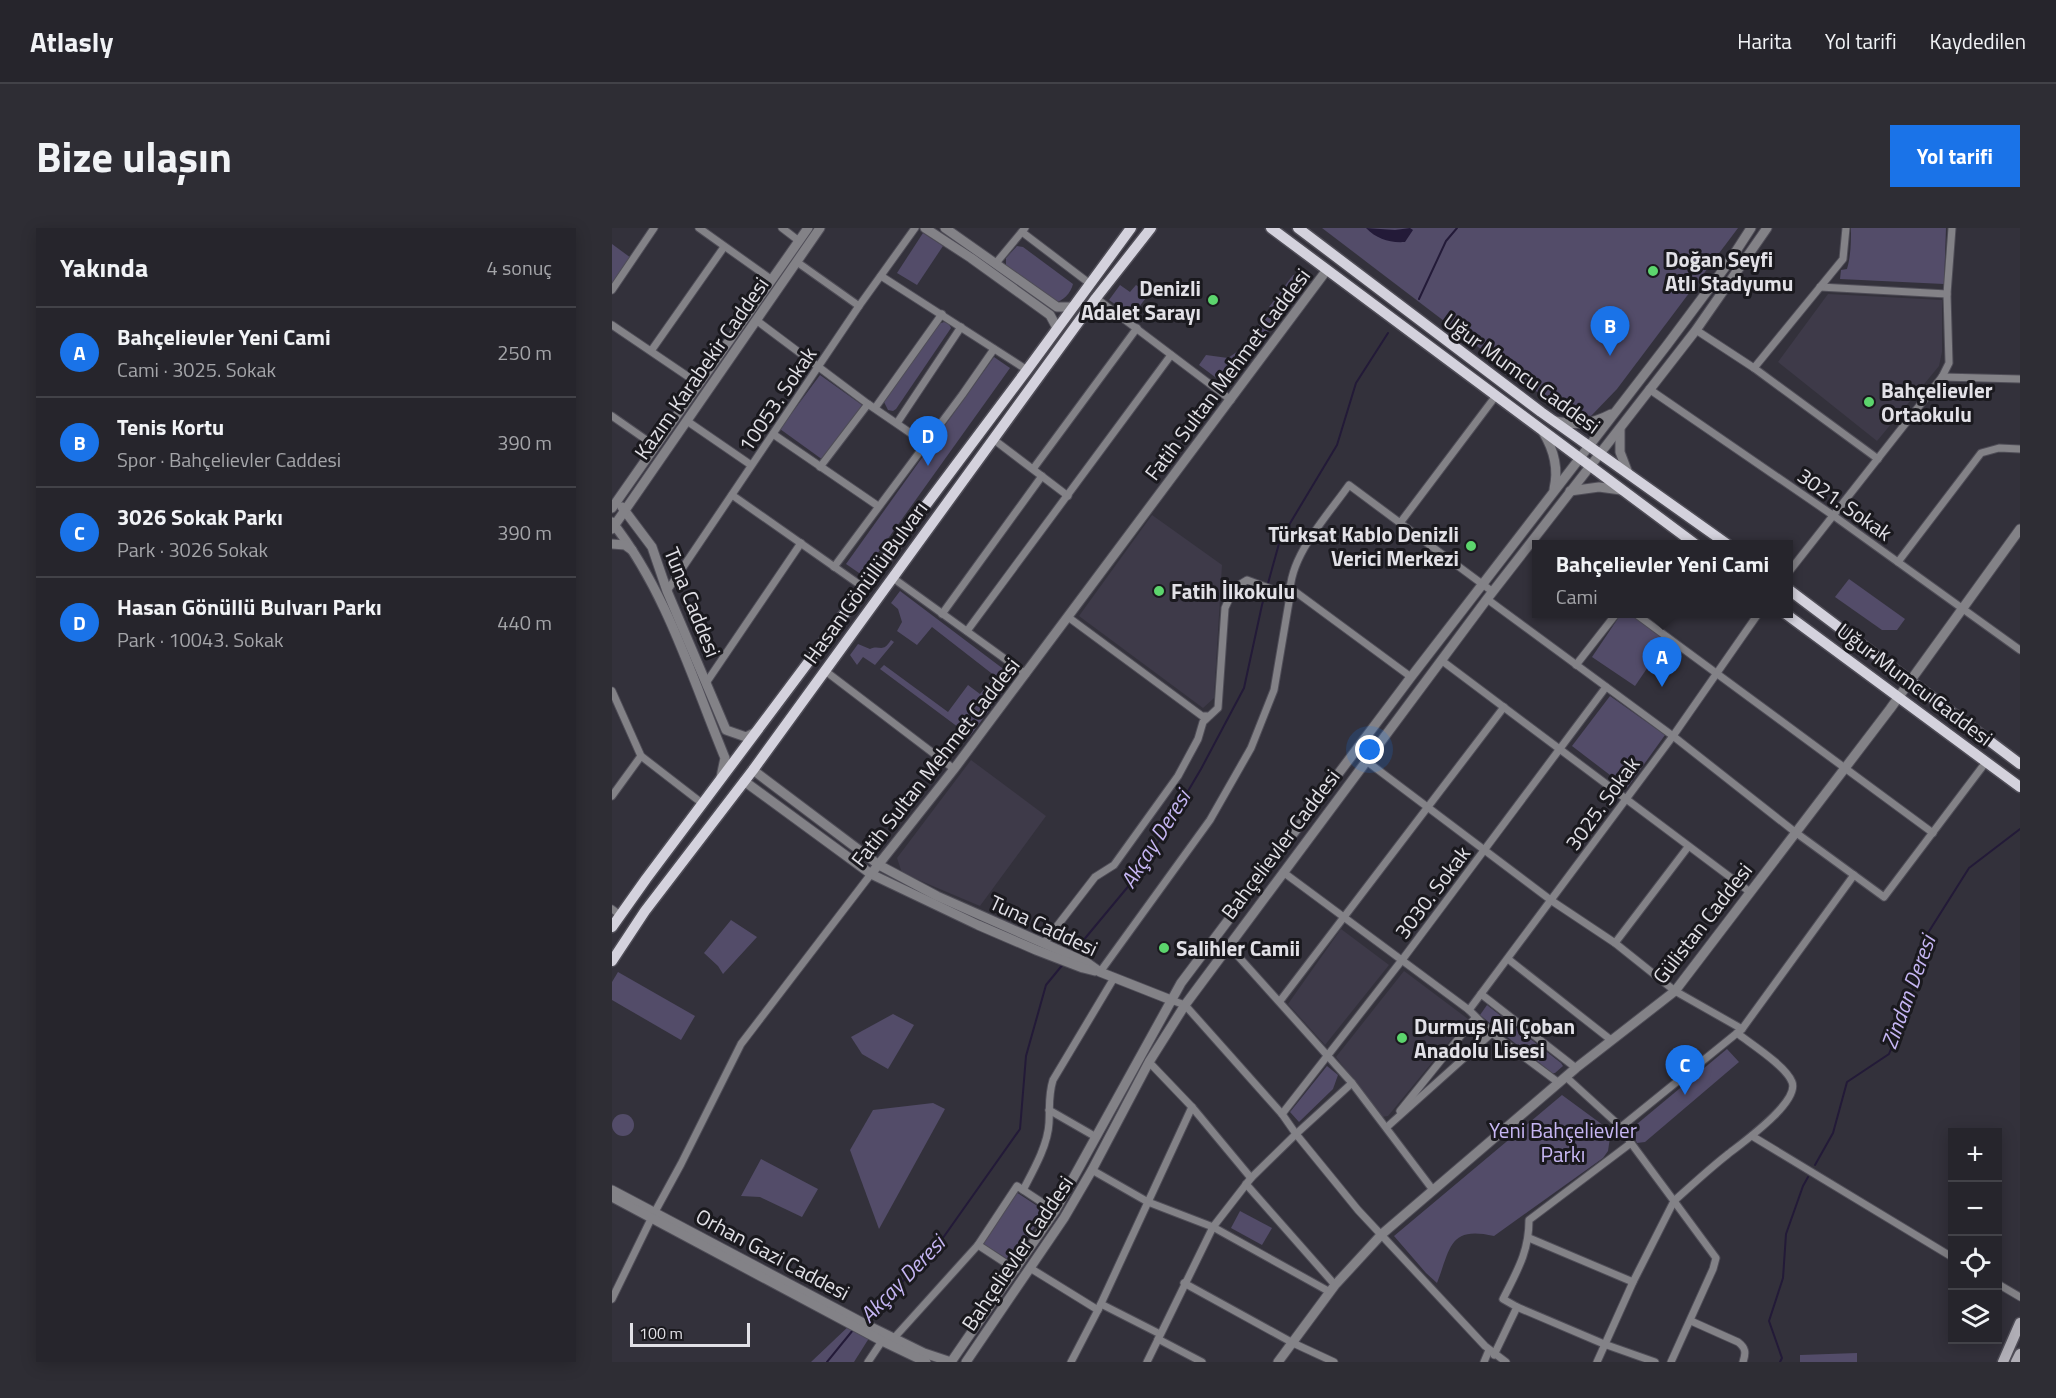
<!DOCTYPE html>
<html lang="tr">
<meta charset="utf-8">
<style>
:root{--surface:#26252c;--page:#2e2d34;--text:#f1f3f6;--muted:#a4a5a9;--line:#424248;--accent:#1a73e8}
body{margin:0;font-family:"Titillium Web",sans-serif;background:var(--page);color:var(--text)}
.controls{position:absolute;right:18px;bottom:18px;display:grid;overflow:hidden;border-radius:0px;box-shadow:0 3px 15px #0003}
.controls button{width:54px;height:54px;display:grid;place-items:center;padding:0;border:0;border-bottom:2px solid var(--line);background:var(--surface);color:var(--text);font:30px sans-serif}
.scale{position:absolute;left:18px;bottom:15px;width:120px;box-sizing:border-box;padding-left:6px;border:3px solid #e2e1e7;border-top:0;font-size:16px;line-height:21px;white-space:nowrap;color:#e2e1e7;-webkit-text-stroke:4px #1a191e;paint-order:stroke}
.you{position:absolute;left:758px;top:522px;width:21px;height:21px;margin:-15px;border:4px solid #fff;border-radius:50%;background:#1a73e8;box-shadow:0 0 0 9px #1a73e833}
.badge{display:grid;place-items:center;width:39px;height:39px;border-radius:50%;background:var(--accent);color:#fff;font-size:20px;font-weight:700}
.pin{position:absolute;translate:-50% -50px;filter:drop-shadow(0 2px 3px #0008)}
.pin::after{content:'';position:absolute;top:32px;width:21px;height:18px;background:inherit;clip-path:polygon(0 0,100% 0,50% 100%)}
.popup{position:absolute;left:920px;top:312px;width:261px;height:78px;box-sizing:border-box;display:grid;place-content:center;border-radius:0px;background:var(--surface);filter:drop-shadow(0 2px 4px #0005);font-size:20px;white-space:nowrap;color:var(--muted)}
.popup b{font-size:22px;color:var(--text)}
.popup::after{content:'';position:absolute;left:50%;top:100%;margin-left:-12px;border:12px solid transparent;border-top-color:var(--surface)}
.list{margin:0;padding:0;list-style:none}
h2{display:flex;justify-content:space-between;align-items:center;height:78px;margin:0;padding:0 24px;font-size:26px}
h2 small{font-size:20px;font-weight:400;color:var(--muted)}
.list li{display:grid;grid-template-columns:39px 1fr auto;gap:18px;align-items:center;box-sizing:border-box;height:90px;padding:0 24px;border-top:2px solid var(--line)}
.list b{display:block;font-size:22px;white-space:nowrap}
.list p{margin:0;font-size:20px;white-space:nowrap;color:var(--muted)}
.list em{font-size:20px;font-style:normal;color:var(--muted)}
.icon{flex:none;width:33px;height:33px;fill:none;stroke:currentColor;stroke-width:2;stroke-linecap:round;stroke-linejoin:round}
.map{position:relative;flex:none;width:1408px;height:1134px;overflow:hidden;border-radius:0px}
header{display:flex;align-items:center;gap:36px;box-sizing:border-box;height:84px;padding:0 30px;background:var(--surface);border-bottom:2px solid var(--line)}
header strong{font-size:28px}
nav{display:flex;gap:33px;margin-inline-start:auto;font-size:21px}
.intro{display:flex;align-items:center;justify-content:space-between;box-sizing:border-box;height:144px;padding:0 36px}
h1{margin:0;font-size:42px}
.button{padding:15px 27px;border-radius:0px;background:var(--accent);color:#fff;font-size:21px;font-weight:700}
main{display:flex;gap:36px;padding:0 36px}
aside{flex:1;background:var(--surface);border-radius:0px;box-shadow:0 3px 15px #0003}
.map>svg:first-child{display:block}
.built{fill:#3e3a49}
.green{fill:#534c69}
.water{fill:#231a38}
.lines{fill:none;stroke-linecap:round;stroke-linejoin:round}
.stream{stroke:#231a38;stroke-width:2}
.minor-casing{stroke:#4f4d57;stroke-width:9}
.tertiary-casing{stroke:#4f4d57;stroke-width:11}
.secondary-casing{stroke:#4f4d57;stroke-width:13}
.primary-casing{stroke:#4f4d57;stroke-width:13}
.minor{stroke:#838287;stroke-width:7}
.tertiary{stroke:#838287;stroke-width:9}
.secondary{stroke:#b1afb7;stroke-width:10}
.primary{stroke:#d4d2dd;stroke-width:10}
.poi-dot{fill:#5cd56d;stroke:#1a191e;stroke-width:2}
.labels{text-anchor:middle;dominant-baseline:central;stroke-width:6;stroke-linejoin:round;paint-order:stroke}
.poi-label{font-size:21px;font-weight:bold;fill:#e2e1e7;stroke:#1a191e;text-anchor:start}
.street-label{font-size:21px;fill:#e2e1e7;stroke:#1a191e}
.park-label{font-size:21px;fill:#c7b7f4;stroke:#1a191e}
.water-label{font-size:22px;font-style:italic;fill:#c5b5f3;stroke:#1a191e}
</style>
<header>
<strong>Atlasly</strong>
<nav><a>Harita</a><a>Yol tarifi</a><a>Kaydedilen</a></nav>
</header>
<div class="intro"><h1>Bize ulaşın</h1><a class="button">Yol tarifi</a></div>
<main>
<aside>
<h2>Yakında<small>4 sonuç</small></h2>
<ul class="list">
<li><span class="badge">A</span><div><b>Bahçelievler Yeni Cami</b><p>Cami · 3025. Sokak</p></div><em>250 m</em></li>
<li><span class="badge">B</span><div><b>Tenis Kortu</b><p>Spor · Bahçelievler Caddesi</p></div><em>390 m</em></li>
<li><span class="badge">C</span><div><b>3026 Sokak Parkı</b><p>Park · 3026 Sokak</p></div><em>390 m</em></li>
<li><span class="badge">D</span><div><b>Hasan Gönüllü Bulvarı Parkı</b><p>Park · 10043. Sokak</p></div><em>440 m</em></li>
</ul>
</aside>
<div class="map">
<svg width="1408" height="1134" viewBox="0 0 1408 1134">
<rect width="100%" height="100%" fill="#33313b"/>
<!-- built -->
<g class="built">
<polygon points="1216,66 1330,72 1330,124 1327,138 1265,213 1166,134"/>
<polygon points="540,287 610,337 602,470 591,480 467,388"/>
<polygon points="359,532 434,588 368,678 290,645 285,630"/>
<polygon points="729,701 777,737 713,817 676,776"/>
<polygon points="792,743 856,791 776,888 770,889 724,829"/>
</g>
<!-- green -->
<g class="green">
<polygon points="710,0 1126,0 1005,161 979,188 950,183"/>
<path d="M1239 0H1334L1332 56 1228 51 1229 42 1235 41C1239 27 1239 14 1239 0Z"/>
<polygon points="311,5 331,18 305,57 285,45"/>
<polygon points="0,16 19,30 0,56"/>
<path d="M405 18 411 19 461 56C459 65 451 73 442 75L394 39V30Z"/>
<polygon points="692,46 693,57 676,79 657,79 681,47"/>
<polygon points="508,57 518,64 524,57 537,66 520,88 497,72"/>
<polygon points="655,87 668,88 615,158 587,137 594,127 616,130 629,121"/>
<polygon points="332,94 337,96 339,100 284,181 281,183 276,182 272,174 326,96"/>
<polygon points="382,129 398,140 250,347 234,336"/>
<polygon points="208,147 250,177 211,232 168,201"/>
<polygon points="1237,351 1293,391 1285,402 1270,402 1223,369"/>
<polygon points="288,363 402,449 358,508 268,441 272,437 336,484 356,457 368,466 383,448 320,399 305,417 285,403 290,394 286,381 279,375"/>
<polygon points="1009,386 1019,386 1055,411 1023,458 980,429"/>
<path d="M279 412 282 414 263 437 251 429 245 437 238 427 246 416 258 421C268 416 270 426 279 412Z"/>
<polygon points="998,468 1053,507 1015,560 960,518"/>
<polygon points="119,692 145,709 111,746 106,738 92,725"/>
<polygon points="6,744 83,788 69,812 0,772 0,754"/>
<polygon points="875,777 949,835 951,838 943,845 940,845 868,787"/>
<polygon points="281,786 302,797 276,841 250,826 239,809"/>
<polygon points="1115,821 1127,834 1033,914 1025,915 1019,901"/>
<polygon points="715,838 726,847 721,861 687,894 678,884"/>
<path d="M950 867 999 903 996 923 991 930 882 1008C837 998 839 1019 825 1055L814 1045 782 1008Z"/>
<polygon points="321,875 333,881 267,1001 238,922 261,882"/>
<circle cx="11" cy="897" r="11"/>
<polygon points="149,931 206,961 190,989 148,969 129,968"/>
<polygon points="404,964 433,983 400,1034 370,1015"/>
<polygon points="628,983 660,1000 650,1017 619,1000"/>
<polygon points="239,1096 259,1107 242,1134 199,1134"/>
<polygon points="1245,1125 1245,1134 1188,1134 1188,1127"/>
</g>
<!-- water -->
<path class="water" d="M754 0 783 2 798 0 801 2 793 14C777 15 765 11 754 0Z"/>
<g class="lines">
<!-- stream -->
<g class="stream">
<polyline points="807,71 834,13 845,0"/>
<polyline points="460,726 529,643 589,541 632,460 650,377 668,312 725,217 744,155 776,105"/>
<polyline points="1203,937 1221,905 1235,854 1277,826 1299,771 1309,716 1357,640 1408,601"/>
<polyline points="252,1091 321,1024 408,901 414,828 434,757 452,735"/>
<polyline points="215,1134 241,1102"/>
<polyline points="1168,1134 1170,1130 1157,1093 1171,1050 1174,1006 1191,958 1196,949"/>
</g>
<!-- minor casing -->
<g class="minor-casing">
<g id="minor">
<polyline points="87,0 160,52"/>
<polyline points="170,0 187,13"/>
<polyline points="410,4 477,55"/>
<polyline points="185,34 247,78"/>
<polyline points="384,35 413,0"/>
<polyline points="269,48 415,142"/>
<polyline points="1208,59 1335,66"/>
<polyline points="0,62 42,0"/>
<polyline points="484,70 619,172"/>
<polyline points="144,92 256,176 313,215"/>
<polyline points="0,97 87,156"/>
<polyline points="1084,102 1142,140 1266,231"/>
<polyline points="39,123 112,19"/>
<polyline points="1142,140 1231,31 1234,0"/>
<polyline points="1330,149 1408,151"/>
<polyline points="1037,161 1222,288 1408,422"/>
<polyline points="263,180 330,86"/>
<polyline points="0,188 43,218"/>
<polyline points="75,193 139,237"/>
<polyline points="285,195 349,99"/>
<polyline points="161,206 266,278"/>
<polyline points="381,211 456,268"/>
<polyline points="208,239 256,176"/>
<polyline points="421,241 525,100"/>
<polyline points="120,267 251,359"/>
<polyline points="788,295 883,169"/>
<polyline points="1286,334 1369,225 1387,220 1408,221"/>
<polyline points="222,339 350,167 382,121"/>
<polyline points="1176,345 1330,149 1337,135 1335,66 1340,0"/>
<polyline points="281,350 414,446"/>
<polyline points="677,359 799,449"/>
<polyline points="55,363 247,78 303,0"/>
<polyline points="875,371 1061,508 1183,604 1272,669 1374,534"/>
<polyline points="330,386 430,248"/>
<polyline points="1024,386 1321,605"/>
<polyline points="456,389 590,488 595,488"/>
<polyline points="355,403 559,127"/>
<polyline points="829,432 1138,664"/>
<polyline points="964,437 1004,386"/>
<polyline points="212,442 342,541"/>
<polyline points="94,455 189,315"/>
<polyline points="0,463 29,528 91,576"/>
<polyline points="753,532 940,673 1003,715 1063,763 1130,801"/>
<polyline points="0,568 29,528"/>
<polyline points="671,644 857,782 880,805 947,855"/>
<polyline points="0,681 8,687"/>
<polyline points="432,715 483,649 502,637 566,548 586,511 591,494 606,480 613,380 622,360 635,352 678,368"/>
<polyline points="1003,715 1076,619"/>
<polyline points="616,717 740,855 821,962"/>
<polyline points="896,731 999,812"/>
<path d="M488 744 598 592 639 520 662 462 678 368C676 329 716 287 737 257L881 364"/>
<polyline points="869,766 964,840"/>
<polyline points="559,772 573,777 670,886 684,906 746,982 873,1118 894,1134"/>
<polyline points="668,773 892,479"/>
<polyline points="857,782 1061,508 1146,386"/>
<polyline points="537,834 580,879 639,950"/>
<polyline points="954,849 1009,899 1019,915 1062,973 1021,1054 985,1134"/>
<polyline points="437,882 484,909"/>
<polyline points="788,883 863,790"/>
<polyline points="670,886 790,732 994,459"/>
<polyline points="775,899 880,805"/>
<polyline points="1009,899 1130,801 1242,647"/>
<polyline points="1140,908 1340,1029"/>
<polyline points="480,942 536,974 601,999 718,1064"/>
<polyline points="634,956 723,1057"/>
<path d="M411 962C421 943 436 917 437 895 438 878 436 868 441 852L502 750"/>
<polyline points="917,1010 1021,1054"/>
<polyline points="366,1017 405,958 443,983"/>
<polyline points="418,1040 486,1082"/>
<polyline points="572,1055 681,1115 722,1134"/>
<polyline points="1386,1056 1408,1069"/>
<polyline points="0,1071 39,991 69,936 129,816 259,646"/>
<polyline points="489,1076 548,1106"/>
<polyline points="905,1079 992,1116 1043,1134"/>
<path d="M1079 1093 1126 1114C1134 1120 1134 1125 1131 1134"/>
<polyline points="282,1110 366,1017 404,1042"/>
<polyline points="546,1111 590,1134"/>
<path d="M882 1127 905 1079 891 1071C905 1043 917 1024 917 992L1019 915"/>
<polyline points="256,1134 270,1113"/>
<polyline points="459,1134 486,1082 580,879"/>
<polyline points="535,1134 601,999 639,950 684,906 740,855"/>
<polyline points="872,1134 877,1122"/>
<path d="M1059 1134 1101 1041 1104 1030 1062 973C1080 957 1097 941 1115 927 1130 915 1188 874 1180 854 1174 838 1139 816 1125 805"/>
</g>
</g>
<!-- tertiary casing -->
<g class="tertiary-casing">
<g id="tertiary">
<polyline points="313,0 359,30 438,87 445,100"/>
<polyline points="333,0 445,79 461,79"/>
<path d="M943 193C964 198 980 196 999 186"/>
<polyline points="1008,202 1008,224 1016,245"/>
<path d="M931 204C942 222 947 240 942 261"/>
<polyline points="958,263 987,259 1009,262"/>
<polyline points="10,279 40,319 55,363 114,502 134,509 144,504"/>
<polyline points="0,280 196,0"/>
<path d="M0 294C54 362 80 450 113 530L109 549"/>
<polyline points="0,301 208,0"/>
<polyline points="0,316 13,317 20,322"/>
<polyline points="141,542 267,637 325,668 474,734 488,744 559,772"/>
<polyline points="132,553 259,646 366,697 424,722 471,740 483,743"/>
<polyline points="259,646 342,541 714,43"/>
<polyline points="0,962 257,1098 312,1125 339,1134 443,983 569,755 799,449 1055,117 1117,34 1139,0"/>
<polyline points="0,969 270,1113 314,1134"/>
<polyline points="354,1134 452,990 480,942 537,834 573,777 875,371 1084,102 1155,0"/>
<polyline points="666,1134 723,1057 770,1006 964,840 1063,763 1278,481 1408,301"/>
</g>
</g>
<!-- secondary casing -->
<g class="secondary-casing">
<g id="secondary">
<polyline points="1391,1134 1408,1095"/>
<polyline points="1404,1134 1408,1126"/>
</g>
</g>
<!-- primary casing -->
<g class="primary-casing">
<g id="primary">
<polyline points="659,0 1083,316"/>
<polyline points="686,0 929,184 1115,316"/>
<polyline points="1176,361 1408,536"/>
<polyline points="1174,386 1408,559"/>
<polyline points="0,699 34,651 415,142 519,0"/>
<polyline points="0,733 33,683 141,542 484,70 539,0"/>
</g>
</g>
<!-- minor -->
<use href="#minor" class="minor"/>
<!-- tertiary -->
<use href="#tertiary" class="tertiary"/>
<!-- secondary -->
<use href="#secondary" class="secondary"/>
<!-- primary -->
<use href="#primary" class="primary"/>
</g>
<!-- markers -->
<g class="poi-dot">
<circle cx="1041" cy="43" r="6"/>
<circle cx="601" cy="72" r="6"/>
<circle cx="1257" cy="174" r="6"/>
<circle cx="859" cy="318" r="6"/>
<circle cx="547" cy="363" r="6"/>
<circle cx="552" cy="720" r="6"/>
<circle cx="790" cy="810" r="6"/>
</g>
<g class="labels">
<!-- poi labels -->
<g class="poi-label">
<text x="1053" y="31">Doğan Seyfi<tspan x="1053" dy="24">Atlı Stadyumu</tspan></text>
<text x="589" y="60" text-anchor="end">Denizli<tspan x="589" dy="24">Adalet Sarayı</tspan></text>
<text x="1269" y="162">Bahçelievler<tspan x="1269" dy="24">Ortaokulu</tspan></text>
<text x="847" y="306" text-anchor="end">Türksat Kablo Denizli<tspan x="847" dy="24">Verici Merkezi</tspan></text>
<text x="559" y="363">Fatih İlkokulu</text>
<text x="564" y="720">Salihler Camii</text>
<text x="802" y="798">Durmuş Ali Çoban<tspan x="802" dy="24">Anadolu Lisesi</tspan></text>
</g>
<!-- street labels -->
<g class="street-label">
<text transform="translate(89 140) rotate(-55)">Kazım Karabekir Caddesi</text>
<text transform="translate(910 145) rotate(36)">Uğur Mumcu Caddesi</text>
<text transform="translate(615 146) rotate(-53)">Fatih Sultan Mehmet Caddesi</text>
<text transform="translate(165 171) rotate(-56)">10053. Sokak</text>
<text transform="translate(1233 276) rotate(35)">3021. Sokak</text>
<text transform="translate(253 354) rotate(-54)">Hasan Gönüllü Bulvarı</text>
<text transform="translate(81 374) rotate(68)">Tuna Caddesi</text>
<text transform="translate(1303 456) rotate(37)">Uğur Mumcu Caddesi</text>
<text transform="translate(323 534) rotate(-52)">Fatih Sultan Mehmet Caddesi</text>
<text transform="translate(990 575) rotate(-54)">3025. Sokak</text>
<text transform="translate(668 616) rotate(-53)">Bahçelievler Caddesi</text>
<text transform="translate(820 664) rotate(-53)">3030. Sokak</text>
<text transform="translate(1090 695) rotate(-52)">Gülistan Caddesi</text>
<text transform="translate(432 697) rotate(25)">Tuna Caddesi</text>
<text transform="translate(405 1025) rotate(-56)">Bahçelievler Caddesi</text>
<text transform="translate(161 1026) rotate(28)">Orhan Gazi Caddesi</text>
</g>
<!-- park labels -->
<g class="park-label">
<text x="951" y="902">Yeni Bahçelievler<tspan x="951" dy="24">Parkı</tspan></text>
</g>
<!-- water labels -->
<g class="water-label">
<text transform="translate(543 611) rotate(-58)">Akçay Deresi</text>
<text transform="translate(1296 764) rotate(-70)">Zindan Deresi</text>
<text transform="translate(290 1051) rotate(-46)">Akçay Deresi</text>
</g>
</g>
</svg>
<div class="controls">
<button>+</button>
<button>−</button>
<button><svg class="icon" aria-label="locate" viewBox="0 0 24 24"><circle cx="12" cy="12" r="6"/><path d="M12 2v4M12 18v4M2 12h4M18 12h4"/></svg></button>
<button><svg class="icon" aria-label="layers" viewBox="0 0 24 24"><path d="M12 4l9 5-9 5-9-5zM3 14l9 5 9-5"/></svg></button>
</div>
<div class="scale">100 m</div>
<div class="you"></div>
<div class="pin badge" style="left:1050px;top:459px">A</div>
<div class="popup"><b>Bahçelievler Yeni Cami</b>Cami</div>
<div class="pin badge" style="left:998px;top:128px">B</div>
<div class="pin badge" style="left:1073px;top:867px">C</div>
<div class="pin badge" style="left:316px;top:238px">D</div>
</div>
</main>
